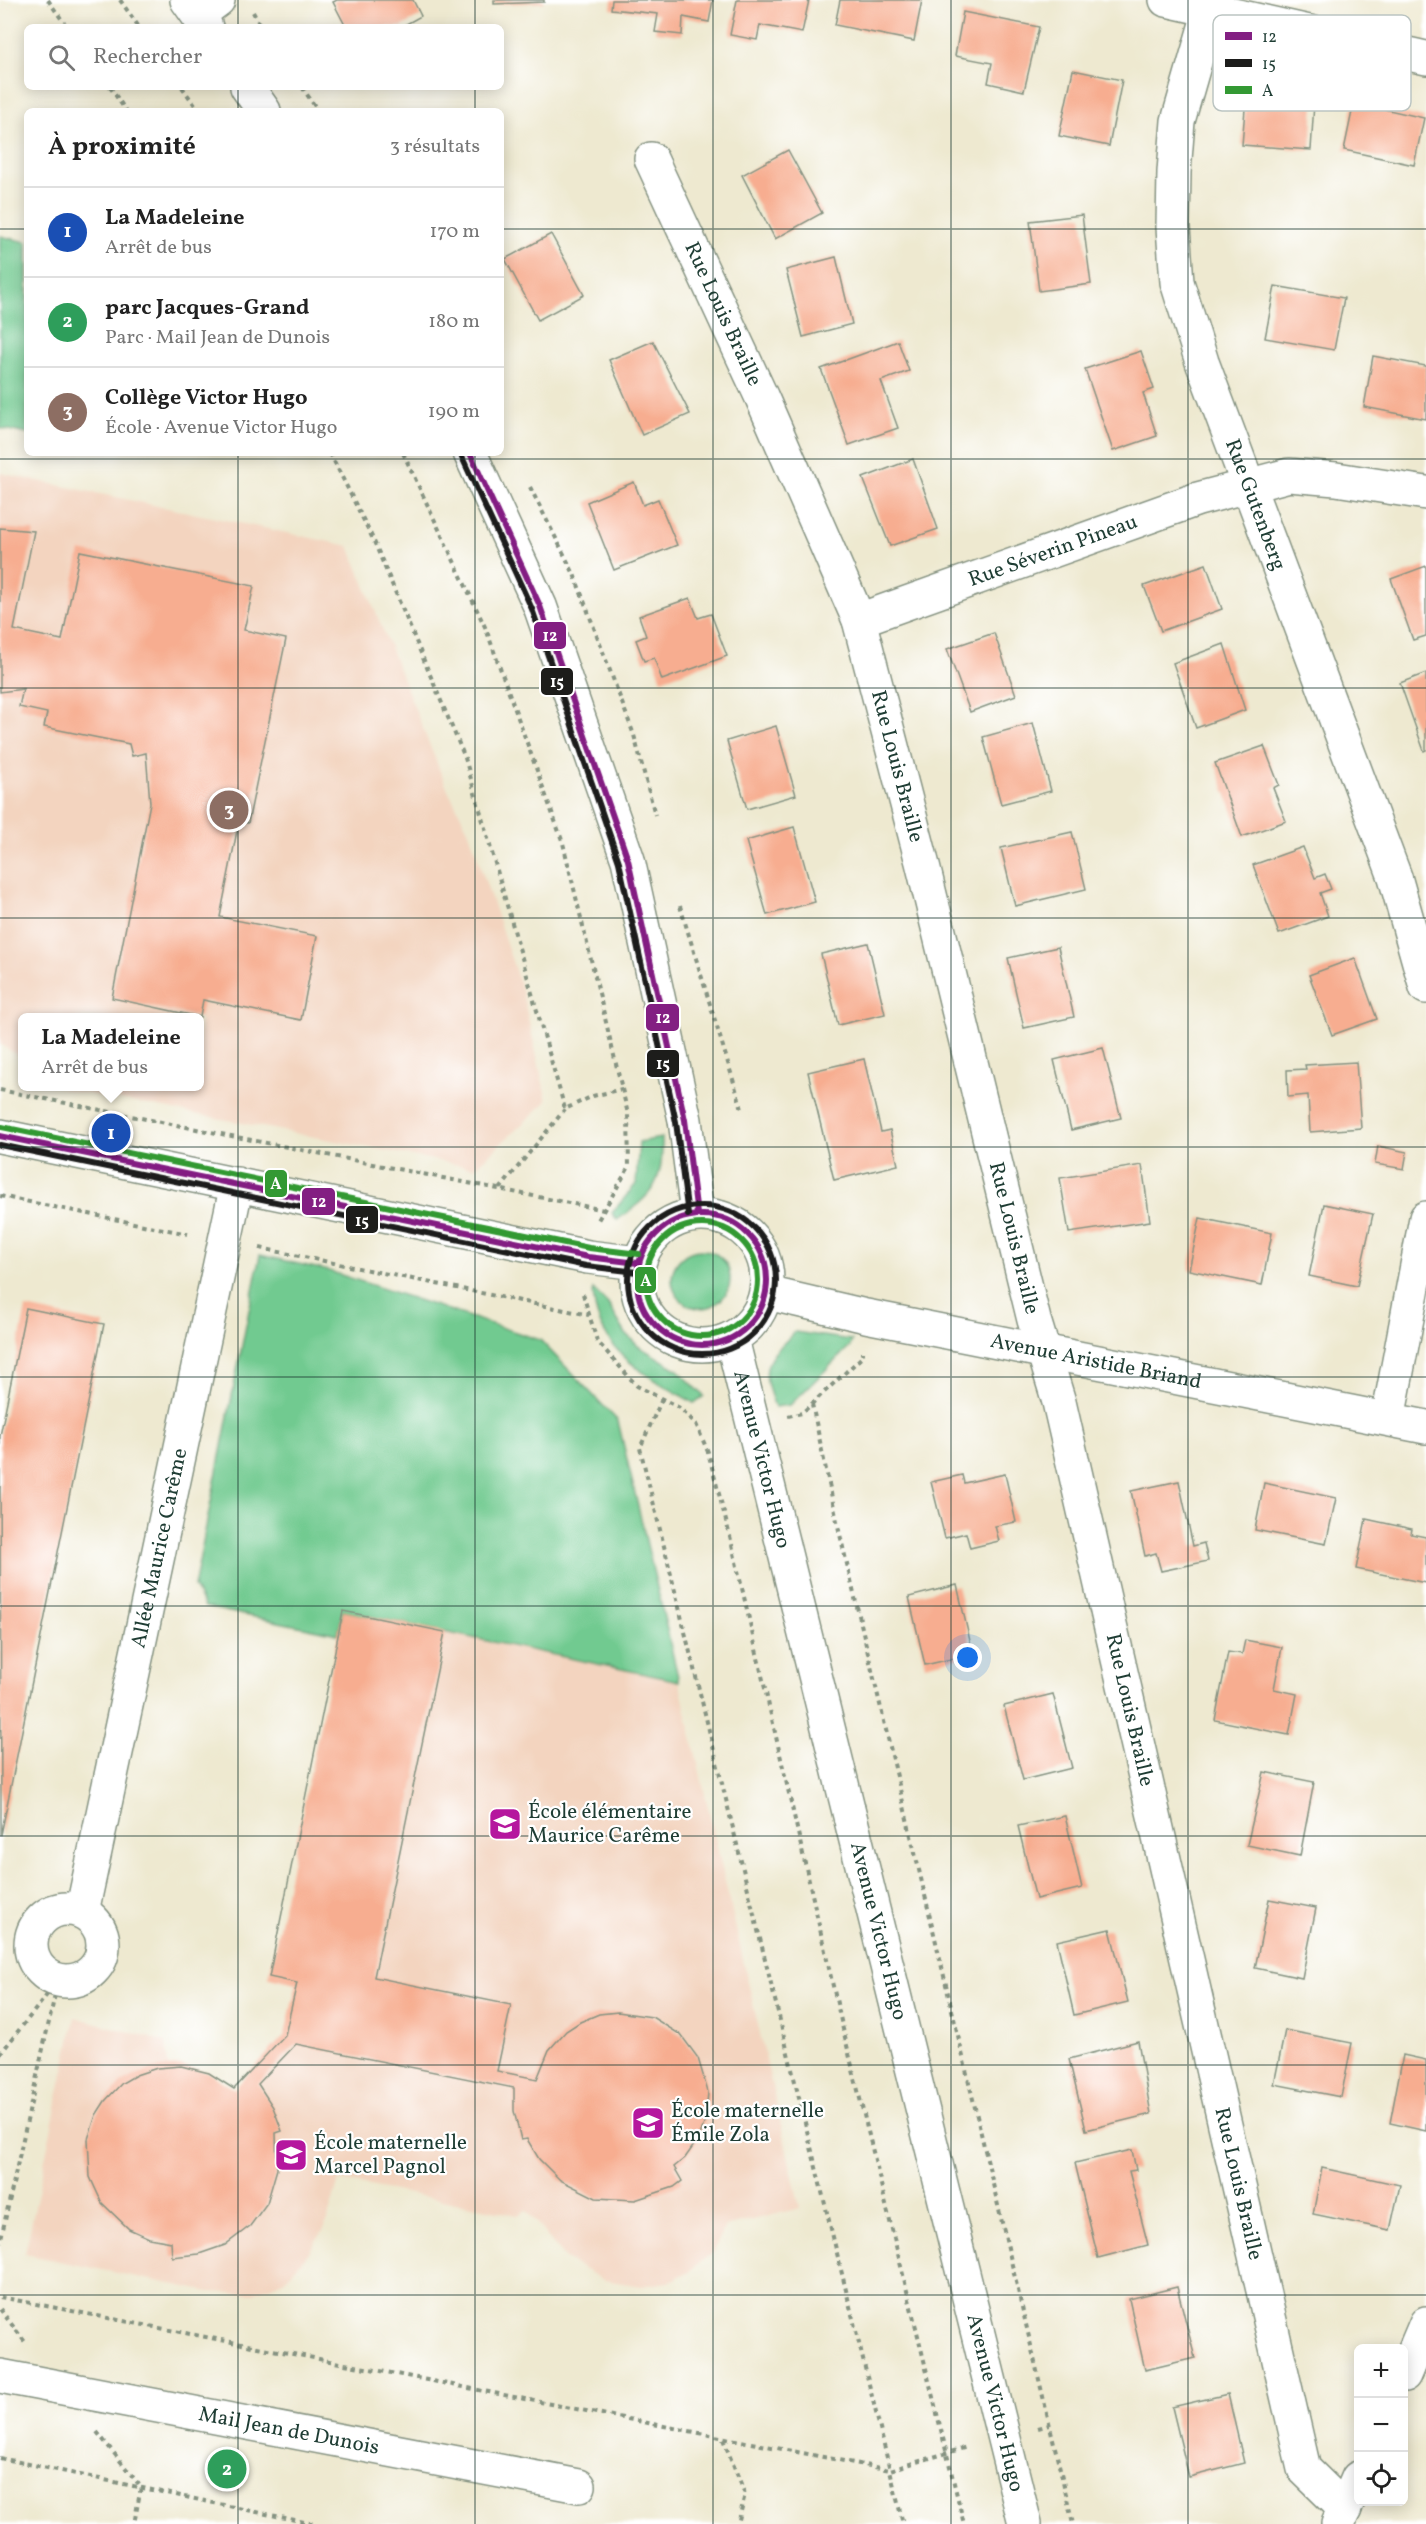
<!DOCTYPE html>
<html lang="fr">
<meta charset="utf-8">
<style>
:root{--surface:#fff;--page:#f2f2f2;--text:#222;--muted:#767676;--line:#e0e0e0;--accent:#b5179e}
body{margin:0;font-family:Vollkorn,serif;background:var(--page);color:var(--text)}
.controls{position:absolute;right:18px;bottom:18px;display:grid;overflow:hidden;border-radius:9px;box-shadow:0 3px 15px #0003}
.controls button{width:54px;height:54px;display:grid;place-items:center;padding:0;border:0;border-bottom:2px solid var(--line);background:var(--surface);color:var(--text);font:30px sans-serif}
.you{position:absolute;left:968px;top:1658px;width:21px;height:21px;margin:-15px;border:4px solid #fff;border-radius:50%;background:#1a73e8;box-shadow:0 0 0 9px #1a73e833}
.badge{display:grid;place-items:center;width:39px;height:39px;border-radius:50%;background:var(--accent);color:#fff;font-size:20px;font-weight:700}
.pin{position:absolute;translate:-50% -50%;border:3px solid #fff;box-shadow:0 2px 6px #0006}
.popup{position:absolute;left:18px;top:1013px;width:186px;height:78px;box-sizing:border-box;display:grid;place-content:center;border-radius:9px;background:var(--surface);filter:drop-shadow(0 2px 4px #0005);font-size:20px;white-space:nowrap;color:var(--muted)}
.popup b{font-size:22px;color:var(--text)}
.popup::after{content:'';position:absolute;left:50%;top:100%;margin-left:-12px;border:12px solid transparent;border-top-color:var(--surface)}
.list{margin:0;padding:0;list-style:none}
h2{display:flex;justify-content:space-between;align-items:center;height:78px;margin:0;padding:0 24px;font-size:26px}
h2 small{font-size:20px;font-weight:400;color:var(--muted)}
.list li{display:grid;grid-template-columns:39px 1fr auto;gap:18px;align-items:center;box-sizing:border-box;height:90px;padding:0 24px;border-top:2px solid var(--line)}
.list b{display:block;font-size:22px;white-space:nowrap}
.list p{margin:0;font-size:20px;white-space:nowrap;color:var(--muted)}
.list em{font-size:20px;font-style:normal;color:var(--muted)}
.icon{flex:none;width:33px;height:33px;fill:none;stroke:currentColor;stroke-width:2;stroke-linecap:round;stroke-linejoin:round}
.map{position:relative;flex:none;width:1426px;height:2524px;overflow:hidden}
.search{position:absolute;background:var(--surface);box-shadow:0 3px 15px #0003;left:24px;top:24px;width:480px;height:66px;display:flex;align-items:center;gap:15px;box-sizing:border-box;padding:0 21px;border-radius:9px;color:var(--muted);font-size:22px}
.panel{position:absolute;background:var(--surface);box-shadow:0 3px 15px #0003;left:24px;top:108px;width:480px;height:348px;border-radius:9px}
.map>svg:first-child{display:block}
.built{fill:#f3d4bf}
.green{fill:#71ca90;stroke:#488462;stroke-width:1.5}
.building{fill:#f7ad90}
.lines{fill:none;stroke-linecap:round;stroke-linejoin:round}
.street-casing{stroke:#869382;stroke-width:36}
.secondary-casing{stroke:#869382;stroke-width:36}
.path{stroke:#869382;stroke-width:4;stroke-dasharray:4.5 4.5;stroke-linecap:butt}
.street{stroke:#fff;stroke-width:33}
.secondary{stroke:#fff;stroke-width:33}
.bus-1-casing{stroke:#fff;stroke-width:10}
.bus-2-casing{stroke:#fff;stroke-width:10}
.bus-3-casing{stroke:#fff;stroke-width:10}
.bus-1{stroke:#831f82;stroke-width:6}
.bus-2{stroke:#1d1d1b;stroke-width:6}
.bus-3{stroke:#393;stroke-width:6}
.grid{fill:none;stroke:#1f3d34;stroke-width:1.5;stroke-opacity:0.55}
.labels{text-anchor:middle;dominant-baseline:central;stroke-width:4.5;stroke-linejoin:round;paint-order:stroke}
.street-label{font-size:21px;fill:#1f3d34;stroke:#fff}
.poi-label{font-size:21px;fill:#1f3d34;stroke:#fff;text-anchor:start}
.key{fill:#fff;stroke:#bcc5c2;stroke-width:1.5}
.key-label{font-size:16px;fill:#1f3d34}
.line-badge{stroke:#fff;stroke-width:2}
.badge-label{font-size:16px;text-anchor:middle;font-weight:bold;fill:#fff}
</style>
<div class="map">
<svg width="1426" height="2524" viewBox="0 0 1426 2524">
<rect width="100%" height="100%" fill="#fff"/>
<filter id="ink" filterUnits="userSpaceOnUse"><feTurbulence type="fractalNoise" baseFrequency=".0167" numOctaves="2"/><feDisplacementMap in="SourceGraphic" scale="12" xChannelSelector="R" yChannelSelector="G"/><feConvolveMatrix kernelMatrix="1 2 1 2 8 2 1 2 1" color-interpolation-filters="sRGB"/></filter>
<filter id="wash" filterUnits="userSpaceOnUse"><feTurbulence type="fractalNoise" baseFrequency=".008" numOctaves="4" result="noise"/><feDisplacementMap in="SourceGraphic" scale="24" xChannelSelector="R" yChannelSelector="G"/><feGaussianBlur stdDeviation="1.35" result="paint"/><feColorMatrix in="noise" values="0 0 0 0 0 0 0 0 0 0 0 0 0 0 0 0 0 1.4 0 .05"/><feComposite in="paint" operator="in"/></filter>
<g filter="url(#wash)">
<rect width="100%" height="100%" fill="#eee9d0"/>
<!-- built -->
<g class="built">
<polygon points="0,473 349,546 447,788 469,832 522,991 547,1101 475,1168 55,1087 200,1086 200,1018 22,1018 22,1058 0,1044"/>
<polygon points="343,1611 679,1681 800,2208 725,2227 713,2252 688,2272 668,2282 642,2286 604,2280 565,2259 526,2210 518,2215 339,2180 325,2227 307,2255 284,2281 251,2294 210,2292 25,2254 75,2017 166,2042 168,2066 205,2071 234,2089 285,2035 297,1983 269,1977"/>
</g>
<!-- green -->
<g class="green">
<polygon points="0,236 27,242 27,434 0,428"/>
<path d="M662 1138C663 1183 654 1194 617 1220L612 1213 636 1184 639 1142Z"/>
<circle cx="701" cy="1279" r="29"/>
<polygon points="260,1255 329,1271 540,1340 618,1421 679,1681 343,1611 338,1634 205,1607 194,1587"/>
<path d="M593 1289 608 1304 626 1334 638 1346 677 1369 704 1396 694 1403C647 1376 594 1350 593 1289Z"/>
<path d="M795 1332 852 1340 850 1346 790 1405 775 1407C759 1367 765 1361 795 1332Z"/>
</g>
<g id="blocks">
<!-- building -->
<g class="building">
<polygon points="337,0 413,0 421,16 401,27 346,27 333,2"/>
<polygon points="494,0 544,0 544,2 494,4"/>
<polygon points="612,0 713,0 709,22 683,17 682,35 655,32 658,14 611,9"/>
<polygon points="737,0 809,0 802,33 760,25 757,40 730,35"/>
<polygon points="840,0 922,0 914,41 835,25"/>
<polygon points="963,12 1039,27 1024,91 988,83 992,63 955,56"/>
<polygon points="1073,70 1122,80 1109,146 1059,136"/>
<polygon points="1246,97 1314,103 1311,150 1242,145"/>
<polygon points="1354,102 1424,118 1414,165 1344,150"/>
<polygon points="788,150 822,213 775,239 742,175"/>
<polygon points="1082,215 1091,284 1039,291 1030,221"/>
<polygon points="551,234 584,295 538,320 505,259"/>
<polygon points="836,257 852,324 803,337 786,270"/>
<polygon points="1275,286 1344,298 1334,350 1265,338"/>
<polygon points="653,341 690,414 642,435 609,360"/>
<polygon points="898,341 909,371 881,381 898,428 849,445 821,369"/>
<polygon points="1141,351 1154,389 1143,393 1157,436 1113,451 1085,369"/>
<polygon points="1373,356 1426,366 1426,419 1364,407"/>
<polygon points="913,459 938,529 890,546 863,478"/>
<polygon points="634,482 643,505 658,499 677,545 614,570 587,502"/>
<polygon points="0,528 34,531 14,630 62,640 80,551 254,586 244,630 286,639 248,823 239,821 220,917 317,936 301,1020 203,1000 200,1017 112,998 150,803 146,753 132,756 129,744 44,727 47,713 19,707 23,689 0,692"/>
<polygon points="1206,564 1222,609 1161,631 1144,586"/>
<polygon points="1426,566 1426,636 1413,640 1391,579"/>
<polygon points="690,598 698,618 711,614 727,656 662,680 654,658 644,661 636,640 646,636 639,616"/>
<polygon points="994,633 1016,695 970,712 947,649"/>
<polygon points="1224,644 1245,710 1196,728 1173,663"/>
<polygon points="1426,673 1426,750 1424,751 1400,683"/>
<polygon points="1033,723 1051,791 1001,804 983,737"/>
<polygon points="776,726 796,795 747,809 727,741"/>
<polygon points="1264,746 1279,785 1273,788 1286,821 1242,837 1215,763"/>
<polygon points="794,827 815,902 767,915 746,841"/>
<polygon points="1072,832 1086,889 1015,906 1001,848"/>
<polygon points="1303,847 1315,878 1325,874 1331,889 1320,893 1328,916 1279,934 1253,865"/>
<polygon points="868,943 885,1014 838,1025 821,954"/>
<polygon points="1058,947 1074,1017 1024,1028 1008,958"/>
<polygon points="1355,958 1377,1019 1332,1035 1309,975"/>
<polygon points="1103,1048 1121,1118 1071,1130 1054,1060"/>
<polygon points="864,1059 881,1132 890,1130 898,1165 834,1180 808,1072"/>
<polygon points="1356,1062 1361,1128 1310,1132 1308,1095 1288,1097 1287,1070 1306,1069 1305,1065"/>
<polygon points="1378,1146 1407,1152 1404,1169 1375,1164"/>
<polygon points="1142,1165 1150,1221 1069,1233 1060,1178"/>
<polygon points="1324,1204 1373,1214 1357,1286 1309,1276"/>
<polygon points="1200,1218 1272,1233 1262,1285 1189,1270"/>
<polygon points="26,1308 104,1324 1,1835 0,1436"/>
<polygon points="1005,1474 1016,1522 995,1526 999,1541 970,1548 966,1533 945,1538 931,1482 962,1475 964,1483"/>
<polygon points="1179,1481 1193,1546 1204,1543 1208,1561 1161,1571 1156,1553 1145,1556 1131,1491"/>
<polygon points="1264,1483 1336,1498 1326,1544 1255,1530"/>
<polygon points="1366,1519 1412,1529 1411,1534 1426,1537 1426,1583 1356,1569"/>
<polygon points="957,1585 973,1654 925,1665 909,1597"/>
<polygon points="343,1611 445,1632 374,1977 511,2005 497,2071 537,2079 549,2050 566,2031 580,2022 599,2014 618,2012 652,2017 681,2035 698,2058 708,2092 706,2118 699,2138 685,2158 674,2167 682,2181 674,2187 635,2200 596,2198 560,2180 539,2159 527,2139 521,2140 514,2111 514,2088 296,2044 258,2084 273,2107 282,2131 276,2133 277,2169 267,2203 250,2226 225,2245 199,2254 172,2257 171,2242 149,2238 129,2229 102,2203 90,2177 88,2139 96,2115 105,2101 122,2083 136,2075 157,2068 181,2066 209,2073 234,2089 285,2035 297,1983 269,1977"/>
<polygon points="1245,1640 1282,1647 1274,1689 1297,1694 1289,1735 1215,1720 1228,1652 1242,1654"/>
<polygon points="1053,1694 1072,1768 1023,1780 1004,1706"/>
<polygon points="1264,1772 1314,1782 1300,1856 1247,1845"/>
<polygon points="1065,1816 1082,1888 1036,1899 1018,1826"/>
<polygon points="1269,1899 1316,1908 1302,1978 1255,1968"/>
<polygon points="1110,1929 1128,2002 1074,2015 1057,1941"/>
<polygon points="1285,2030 1352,2043 1341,2097 1274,2084"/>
<polygon points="1138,2041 1151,2114 1086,2130 1069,2059"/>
<polygon points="1403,2055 1426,2060 1426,2131 1390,2123"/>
<polygon points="1132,2150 1136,2170 1129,2171 1148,2245 1098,2258 1075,2163"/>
<polygon points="1322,2168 1400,2185 1390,2230 1313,2214"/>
<polygon points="1177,2287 1195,2358 1145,2370 1129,2299"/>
<polygon points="1228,2394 1244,2463 1189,2477 1172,2407"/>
</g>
</g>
</g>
<g filter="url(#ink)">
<use href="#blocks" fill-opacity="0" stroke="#869382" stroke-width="1.5"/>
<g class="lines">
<!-- street casing -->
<g class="street-casing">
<g id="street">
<polyline points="1166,0 1426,58"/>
<path id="s1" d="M1210 10 1178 121 1174 172 1173 227 1177 282 1202 362 1395 877 1426 987"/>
<polyline points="198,15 218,0"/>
<path id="s2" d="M651 159 762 398 859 620 922 862 1034 1320 1059 1402 1304 2469 1345 2509"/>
<path id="s3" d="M859 620 1198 499 1289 475 1336 479 1426 493"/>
<path id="s4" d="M767 1293 866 1316 1426 1427"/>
<polyline points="1388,1419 1426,1218"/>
<circle cx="67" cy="1945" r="36"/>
<path id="s5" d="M82 1912 237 1184"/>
<polyline points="1404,2375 1426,2323"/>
<path id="s6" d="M0 2376 579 2486"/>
<polyline points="1338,2524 1358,2478"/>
</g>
</g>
<!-- secondary casing -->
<g class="secondary-casing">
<g id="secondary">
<polyline points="187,0 206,27"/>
<polyline points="247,87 264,111"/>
<polyline points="470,453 540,606 628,860 685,1120 697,1214"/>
<polyline points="0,1136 588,1257 638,1263"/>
<circle cx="702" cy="1280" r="65"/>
<path id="s7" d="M732 1339 1025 2524"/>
</g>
</g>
<!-- path -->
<g class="path">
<polyline points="48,0 67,27"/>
<polyline points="120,0 139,27"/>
<polyline points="253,12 261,27"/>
<polyline points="110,87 126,111"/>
<polyline points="182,87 199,111"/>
<polyline points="302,87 318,111"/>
<polyline points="501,426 505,434"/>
<polyline points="330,453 373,539 465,758 565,1109 593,1096 622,1089"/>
<polyline points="403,453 486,629 563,843 628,1114 629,1167 598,1220"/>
<polyline points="530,487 574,574 634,735 655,815"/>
<polyline points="680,906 742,1109"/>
<polyline points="0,1090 604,1210"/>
<polyline points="500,1189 565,1109"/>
<polyline points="0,1196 188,1234"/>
<polyline points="260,1248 589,1315"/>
<polyline points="583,1294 597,1341 637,1386 680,1408 696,1424 708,1452 731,1540 841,2021 964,2524"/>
<polyline points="662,1399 640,1448 890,2470 967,2447"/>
<polyline points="812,1404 838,1526 1073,2524"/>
<polyline points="788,1416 802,1413 862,1357 862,1352"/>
<polyline points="0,2054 58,1981 0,2243"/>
<polyline points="0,2297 890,2470 903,2524"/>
<polyline points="0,2309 25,2342"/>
<polyline points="1038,2428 1049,2425"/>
<polyline points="97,2432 141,2487 134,2524"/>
<polyline points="723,2439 745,2494 738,2524"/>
<polyline points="0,2458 314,2524"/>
</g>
<!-- street -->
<use href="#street" class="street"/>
<!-- secondary -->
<use href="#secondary" class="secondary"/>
<!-- bus-1 casing -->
<g class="bus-1-casing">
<g id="bus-1">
<polyline points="470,453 540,606 628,860 685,1120 697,1214"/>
<polyline points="0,1136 588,1257 638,1263"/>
<circle cx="702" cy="1280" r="65"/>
</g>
</g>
<!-- bus-2 casing -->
<g class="bus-2-casing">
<g id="bus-2">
<polyline points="462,457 532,609 619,862 676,1122 688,1215"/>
<polyline points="0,1145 586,1266 637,1272"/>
<circle cx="702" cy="1280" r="74"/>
</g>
</g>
<!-- bus-3 casing -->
<g class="bus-3-casing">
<g id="bus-3">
<polyline points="2,1127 589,1248 639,1254"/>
<circle cx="702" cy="1280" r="56"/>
</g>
</g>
<!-- bus-1 -->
<use href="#bus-1" class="bus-1"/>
<!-- bus-2 -->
<use href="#bus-2" class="bus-2"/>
<!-- bus-3 -->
<use href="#bus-3" class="bus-3"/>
</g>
</g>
<!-- grid -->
<path class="grid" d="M238 0V27M475 0V27M713 0V2524M951 0V2524M1188 0V2524M238 87V111M475 87V111M0 229H27M501 229H1426M238 453V2524M475 453V2524M0 459H1426M0 688H1426M0 918H1426M0 1147H1426M0 1377H1426M0 1606H1426M0 1836H1426M0 2065H1426M0 2295H1426"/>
<!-- icons -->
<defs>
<g id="school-square" transform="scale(1.725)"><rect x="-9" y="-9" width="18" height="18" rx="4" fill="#b5179e" stroke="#fff"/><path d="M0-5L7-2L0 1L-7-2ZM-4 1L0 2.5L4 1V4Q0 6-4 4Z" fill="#fff"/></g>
</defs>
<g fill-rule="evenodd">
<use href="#school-square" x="505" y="1824"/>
<use href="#school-square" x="648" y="2123"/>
<use href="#school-square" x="291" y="2155"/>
</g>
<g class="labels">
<!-- street labels -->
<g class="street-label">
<text stroke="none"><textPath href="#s2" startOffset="171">Rue Louis Braille</textPath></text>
<text stroke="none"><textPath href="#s1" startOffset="513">Rue Gutenberg</textPath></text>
<text stroke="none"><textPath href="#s3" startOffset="206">Rue Séverin Pineau</textPath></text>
<text stroke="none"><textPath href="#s2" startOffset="657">Rue Louis Braille</textPath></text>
<text stroke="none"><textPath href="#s2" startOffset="1143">Rue Louis Braille</textPath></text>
<text stroke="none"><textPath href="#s4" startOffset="336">Avenue Aristide Briand</textPath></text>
<text stroke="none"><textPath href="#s7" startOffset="124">Avenue Victor Hugo</textPath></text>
<text stroke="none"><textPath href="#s5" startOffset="372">Allée Maurice Carême</textPath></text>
<text stroke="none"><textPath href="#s2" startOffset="1629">Rue Louis Braille</textPath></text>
<text stroke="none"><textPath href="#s7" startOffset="610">Avenue Victor Hugo</textPath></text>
<text stroke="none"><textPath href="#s2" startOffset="2115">Rue Louis Braille</textPath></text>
<text stroke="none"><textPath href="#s7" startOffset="1096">Avenue Victor Hugo</textPath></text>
<text stroke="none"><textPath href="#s6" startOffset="294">Mail Jean de Dunois</textPath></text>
</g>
<!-- poi labels -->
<g class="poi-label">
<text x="528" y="1812">École élémentaire<tspan x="528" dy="24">Maurice Carême</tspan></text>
<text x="671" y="2111">École maternelle<tspan x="671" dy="24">Émile Zola</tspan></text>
<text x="314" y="2143">École maternelle<tspan x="314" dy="24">Marcel Pagnol</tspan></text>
</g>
</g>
<!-- legend -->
<rect x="1213" y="15" width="198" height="96" rx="9" class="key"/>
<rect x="1225" y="32" width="27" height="8" fill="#831f82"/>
<rect x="1225" y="59" width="27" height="8" fill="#1d1d1b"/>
<rect x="1225" y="86" width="27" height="8" fill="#393"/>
<g class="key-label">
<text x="1262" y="42">12</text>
<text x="1262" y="69">15</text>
<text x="1262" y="96">A</text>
</g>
<g class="line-badge">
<rect x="533" y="621" width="34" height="29" rx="6" fill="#831f82"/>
<rect x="540" y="667" width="34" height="29" rx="6" fill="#1d1d1b"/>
<rect x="645" y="1003" width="35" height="29" rx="6" fill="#831f82"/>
<rect x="646" y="1049" width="34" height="29" rx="6" fill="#1d1d1b"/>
<rect x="264" y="1169" width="24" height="29" rx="6" fill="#393"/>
<rect x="301" y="1187" width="35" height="29" rx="6" fill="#831f82"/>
<rect x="345" y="1205" width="34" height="29" rx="6" fill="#1d1d1b"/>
<rect x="634" y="1266" width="23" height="28" rx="6" fill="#393"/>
</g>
<g class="badge-label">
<text x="550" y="641">12</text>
<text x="557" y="687">15</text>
<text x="663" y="1023">12</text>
<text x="663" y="1069">15</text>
<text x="276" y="1189">A</text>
<text x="319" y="1207">12</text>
<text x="362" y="1226">15</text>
<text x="646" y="1286">A</text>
</g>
</svg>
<div class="controls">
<button>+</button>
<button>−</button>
<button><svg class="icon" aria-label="locate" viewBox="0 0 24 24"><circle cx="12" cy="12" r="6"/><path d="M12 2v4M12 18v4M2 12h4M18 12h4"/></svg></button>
</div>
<div class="you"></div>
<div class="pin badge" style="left:111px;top:1133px;background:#1a4fb4">1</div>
<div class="popup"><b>La Madeleine</b>Arrêt de bus</div>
<div class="pin badge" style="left:227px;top:2469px;background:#2e9e5b">2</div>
<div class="pin badge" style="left:229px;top:810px;background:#8d6e63">3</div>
<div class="search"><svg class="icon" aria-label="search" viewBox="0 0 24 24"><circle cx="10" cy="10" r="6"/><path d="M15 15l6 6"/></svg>Rechercher</div>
<section class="panel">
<h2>À proximité<small>3 résultats</small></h2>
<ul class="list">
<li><span class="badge" style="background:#1a4fb4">1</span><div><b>La Madeleine</b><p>Arrêt de bus</p></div><em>170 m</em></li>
<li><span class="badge" style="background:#2e9e5b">2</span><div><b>parc Jacques-Grand</b><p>Parc · Mail Jean de Dunois</p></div><em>180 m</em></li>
<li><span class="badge" style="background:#8d6e63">3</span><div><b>Collège Victor Hugo</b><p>École · Avenue Victor Hugo</p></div><em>190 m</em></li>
</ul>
</section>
</div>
